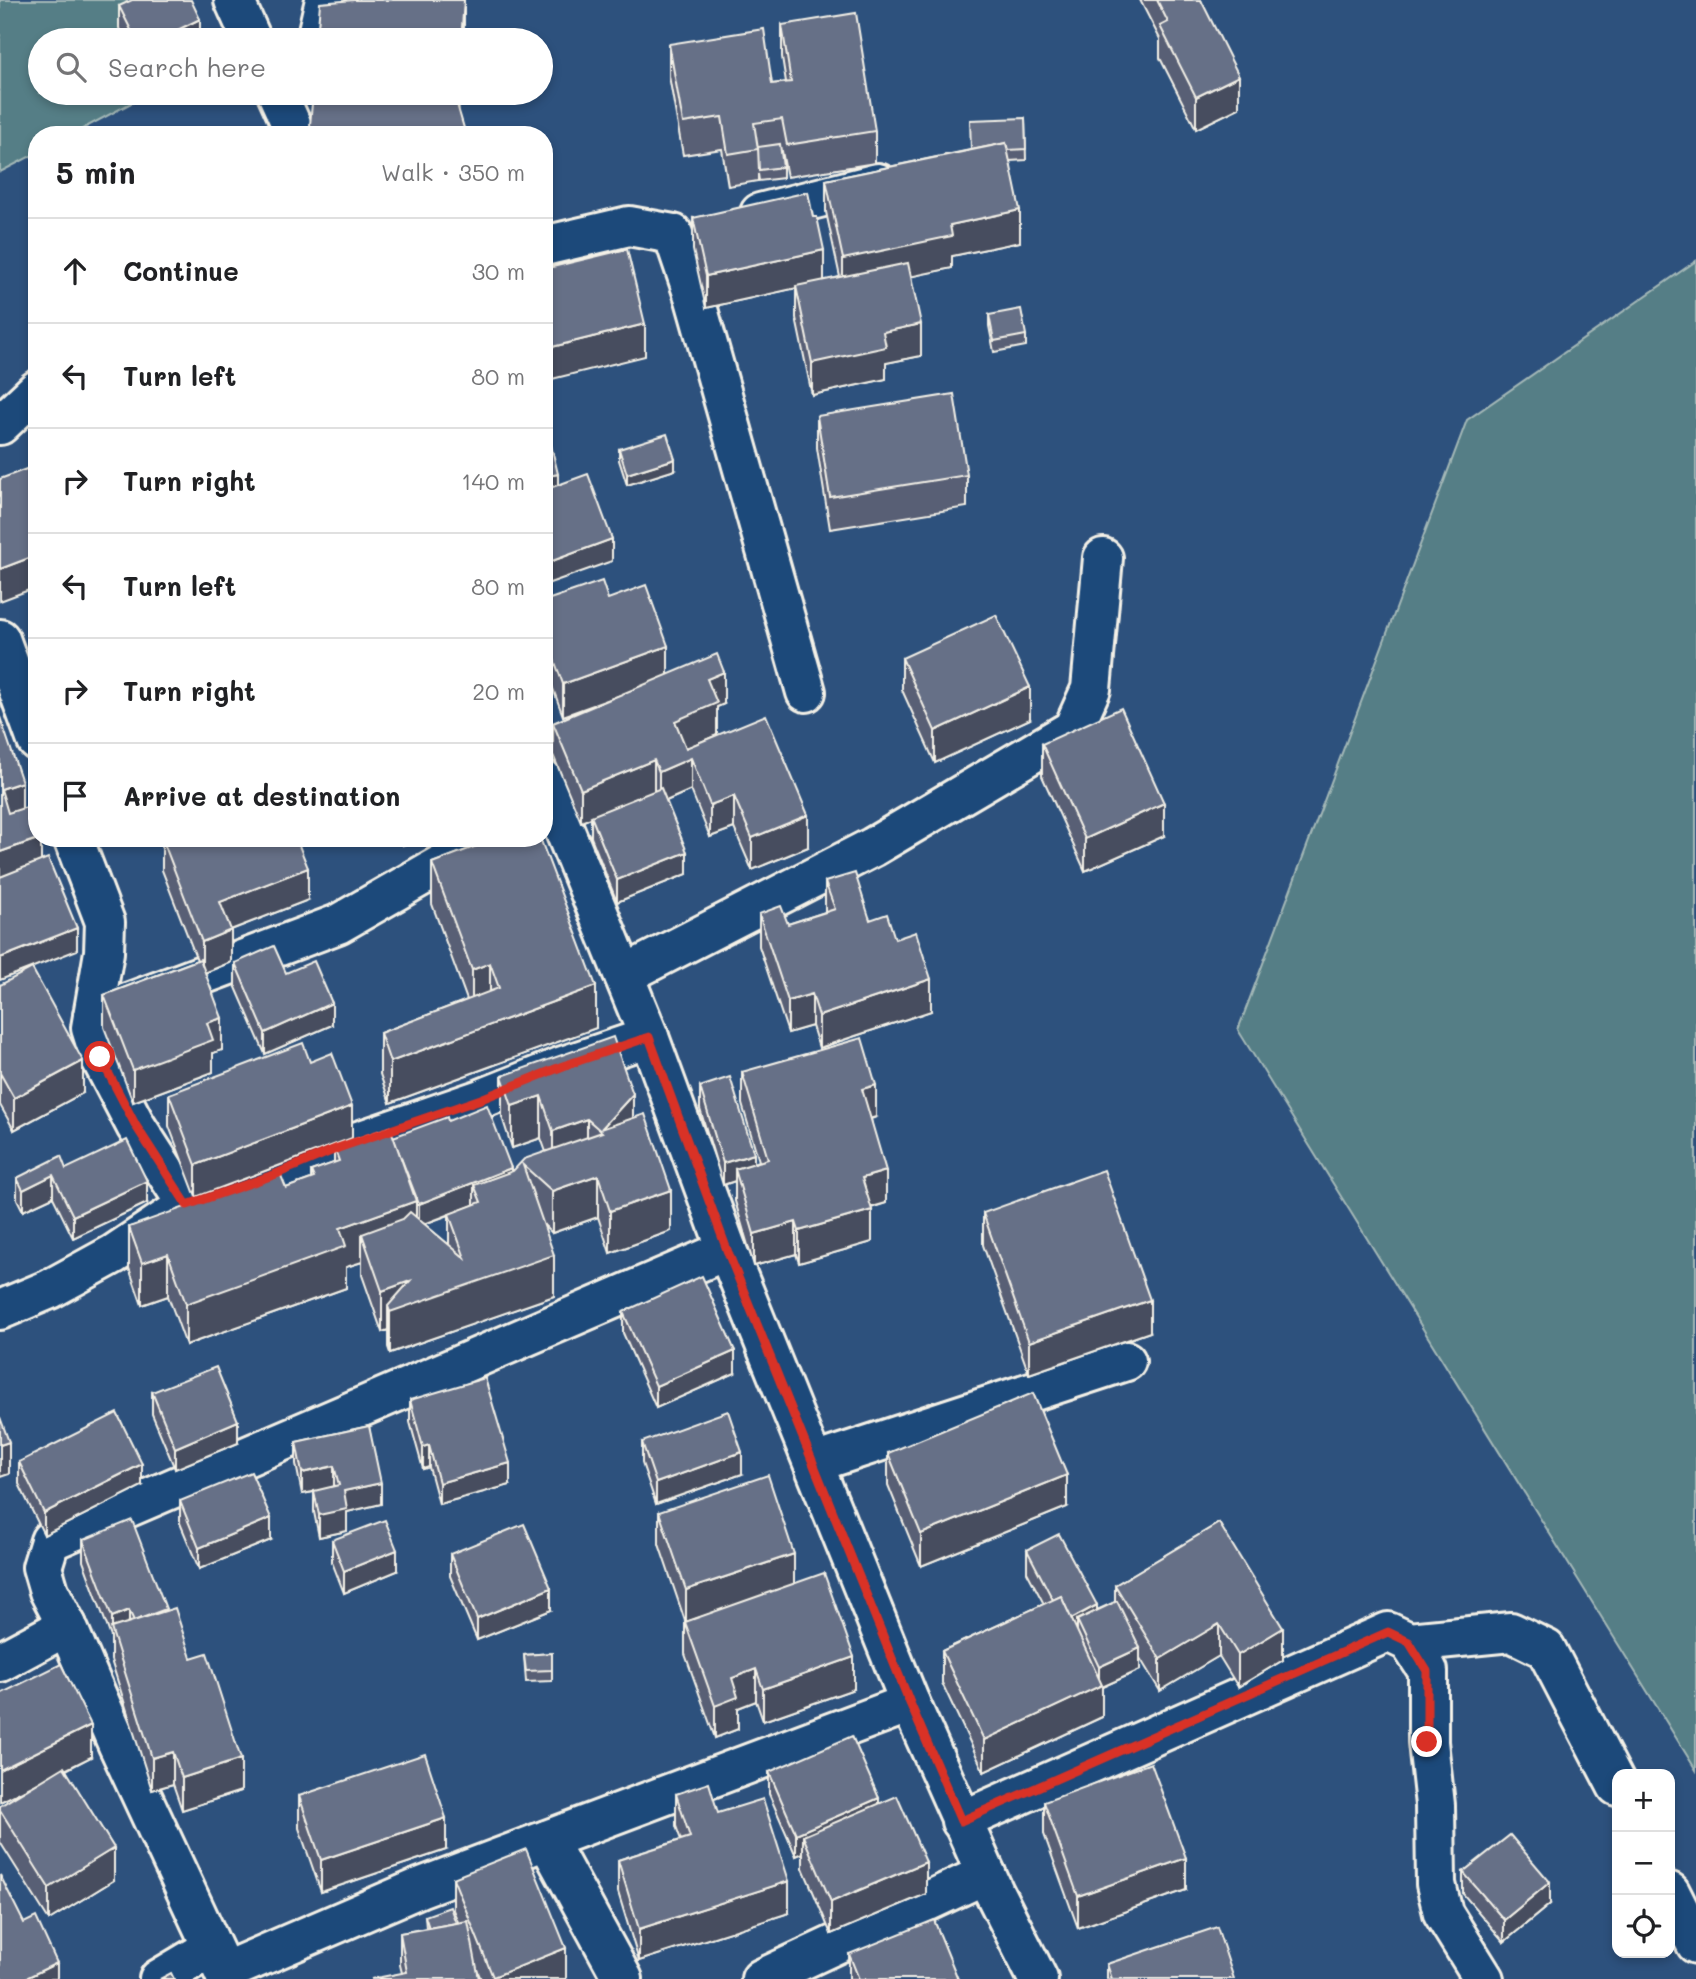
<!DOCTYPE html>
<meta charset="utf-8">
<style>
:root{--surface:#fff;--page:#f6f6f6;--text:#202124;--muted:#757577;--line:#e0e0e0}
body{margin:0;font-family:Mali,sans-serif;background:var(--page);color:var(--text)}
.controls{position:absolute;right:21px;bottom:21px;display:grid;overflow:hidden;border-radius:14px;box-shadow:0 4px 10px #0003}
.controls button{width:63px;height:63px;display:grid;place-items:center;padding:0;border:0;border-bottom:2px solid var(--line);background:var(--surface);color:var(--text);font:35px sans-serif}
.stop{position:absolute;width:21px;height:21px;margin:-16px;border:5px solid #d93025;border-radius:50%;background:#fff}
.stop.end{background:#d93025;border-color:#fff;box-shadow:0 2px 7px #0008}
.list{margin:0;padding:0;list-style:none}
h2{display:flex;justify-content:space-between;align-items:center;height:91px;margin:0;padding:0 28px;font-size:30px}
h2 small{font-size:23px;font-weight:400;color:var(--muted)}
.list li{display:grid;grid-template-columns:46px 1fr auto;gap:21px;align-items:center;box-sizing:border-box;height:105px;padding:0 28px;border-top:2px solid var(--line)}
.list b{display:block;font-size:26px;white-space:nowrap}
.list em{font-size:23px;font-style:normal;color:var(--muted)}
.icon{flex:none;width:38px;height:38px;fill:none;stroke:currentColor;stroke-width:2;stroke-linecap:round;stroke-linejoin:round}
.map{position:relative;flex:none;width:1696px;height:1979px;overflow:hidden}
.search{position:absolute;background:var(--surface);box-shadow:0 4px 10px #0003;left:28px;top:28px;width:525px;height:77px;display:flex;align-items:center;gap:18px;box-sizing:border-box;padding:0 24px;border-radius:38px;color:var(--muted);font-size:26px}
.panel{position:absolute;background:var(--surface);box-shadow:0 4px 10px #0003;left:28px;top:126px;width:525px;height:721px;border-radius:28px}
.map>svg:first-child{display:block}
.green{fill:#547e86;stroke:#a4b8b7;stroke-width:2}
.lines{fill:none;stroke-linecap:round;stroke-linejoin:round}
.minor-casing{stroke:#f4f1e8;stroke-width:44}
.minor{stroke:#1f4a7a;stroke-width:38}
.wall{fill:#585f74;stroke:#f4f1e8;stroke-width:2;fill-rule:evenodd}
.shaded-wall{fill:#474e5e;stroke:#f4f1e8;stroke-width:2}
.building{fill:#666f87;stroke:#f4f1e8;stroke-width:2}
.route{stroke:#d93025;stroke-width:9}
</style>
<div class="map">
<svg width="1696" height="1979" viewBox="0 0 1696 1979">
<rect width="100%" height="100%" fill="#2d517d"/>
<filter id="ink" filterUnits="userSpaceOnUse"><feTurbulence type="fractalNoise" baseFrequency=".0143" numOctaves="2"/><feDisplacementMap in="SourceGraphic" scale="14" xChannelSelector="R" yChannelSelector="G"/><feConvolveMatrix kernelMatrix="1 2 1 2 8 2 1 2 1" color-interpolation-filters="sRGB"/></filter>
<g filter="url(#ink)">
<!-- green -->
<g class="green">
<polygon points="0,0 126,0 145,40 40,40 40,93 150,93 71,135 37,135 37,153 0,172"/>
<polygon points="1696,261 1696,1770 1238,1030 1467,420"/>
</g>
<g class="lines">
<!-- minor casing -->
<g class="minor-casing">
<g id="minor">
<polyline points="234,0 252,40"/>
<polyline points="316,40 325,0"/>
<polyline points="277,93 296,135"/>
<polyline points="760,213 878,183"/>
<polyline points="544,246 629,226 673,234 695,299 806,692"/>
<polyline points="0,425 37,390"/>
<polyline points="0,639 37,741"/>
<polyline points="544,780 649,1037 727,1250 910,1703 994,1892 1038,1979"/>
<polyline points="73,838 105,922 104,952 91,1028 100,1057 136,1126 187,1205"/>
<polyline points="624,975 873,847 1073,729 1091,689 1103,558"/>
<polyline points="93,1016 338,924 488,838"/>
<polyline points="0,1310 50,1289 114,1254 187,1205 276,1174 338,1148 481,1099 563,1066 649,1037"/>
<polyline points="814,1463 1126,1361"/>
<polyline points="1409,1642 1511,1632 1546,1649 1617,1786"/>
<polyline points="0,1662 67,1626"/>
<polyline points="961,1821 1388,1632 1409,1642 1428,1671 1428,1742 1435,1805 1436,1884 1443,1913 1484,1979"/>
<polyline points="547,1840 623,1979"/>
<polyline points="1670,1892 1696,1944"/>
<polyline points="224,1972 419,1888 910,1703"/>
<polyline points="159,1979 211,1948"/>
<polyline points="227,1979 118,1745 67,1626 49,1591 42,1567 50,1541 727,1250"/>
<polyline points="761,1979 986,1874"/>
</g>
</g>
<!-- minor -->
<use href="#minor" class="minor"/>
</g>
<!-- wall -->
<g class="wall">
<polygon points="1140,0 1201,0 1239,108 1196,129 1160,58 1160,39"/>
<polygon points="119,6 200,40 125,40 119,28"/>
<polygon points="782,25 875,131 875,163 787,177 782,151 780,151 783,167 783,178 759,181 758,174 758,181 728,186 722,149 683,155 669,76 669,44 772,84 786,82 782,57"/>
<polygon points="1025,118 1026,160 1010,161 1020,242 952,256 952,268 911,276 921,356 886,363 886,379 812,395 796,318 796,288 706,308 693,250 693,218 824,281 840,277 826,212 826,180 970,150"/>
<polygon points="989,315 1026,335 1026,346 994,352 989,326"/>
<polygon points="817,416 967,475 967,507 830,529 817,448"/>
<polygon points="619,449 675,470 627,485 619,460"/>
<polygon points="608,599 668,675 724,704 717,707 717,735 808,847 752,870 734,828 710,837 691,790 666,801 687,874 617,902 591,837 591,818 581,822 553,755 553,723 602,702 563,716 544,664 544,601"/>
<polygon points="902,658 1030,719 935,763 902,690"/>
<polygon points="1042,744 1164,836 1085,871 1042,776"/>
<polygon points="162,838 308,900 231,930 231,962 205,973 222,1050 213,1053 213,1072 133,1102 104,1027 104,995 197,960 162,870"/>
<polygon points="472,838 540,838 596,1028 390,1103 380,1074 380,1033 467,1000 432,904 432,863 472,848"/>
<polygon points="825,882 895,939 931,1011 819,1048 812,1026 788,1033 759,946 759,914 788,924 825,912"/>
<polygon points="235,963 286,973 332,1025 265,1054 235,985"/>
<polygon points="0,985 83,1093 14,1130 0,1105"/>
<polygon points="310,1062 352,1138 196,1197 169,1126 169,1094"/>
<polygon points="742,1072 876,1117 871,1119 886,1203 871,1208 872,1242 799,1263 796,1254 754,1266 735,1201 735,1181 723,1185 700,1109 700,1087 754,1163 759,1161 742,1104"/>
<path d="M502 1076 633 1118 671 1231 610 1253 598 1217 552 1233 544 1225 554 1296 390 1353 388 1347V1330L382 1332 362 1275V1262L346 1267V1288L186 1345 168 1296 142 1305 129 1268V1227L286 1188 311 1179V1171L334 1163V1147L393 1137 448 1121 511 1172 546 1152 541 1138 512 1148 502 1117ZM449 1215V1245L424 1224Z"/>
<polygon points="66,1169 147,1203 73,1238 53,1197 23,1211 17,1199 17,1178"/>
<polygon points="983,1213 1150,1332 1029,1374 983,1245"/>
<polygon points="623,1312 735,1373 656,1408 623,1333"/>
<polygon points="152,1392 238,1443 175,1469 152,1414"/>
<polygon points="410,1400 510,1485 439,1504 429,1467 423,1469 410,1422"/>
<polygon points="369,1426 381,1504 347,1512 347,1531 319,1537 314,1512 314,1492 302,1494 296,1464 296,1442"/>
<polygon points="642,1442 742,1474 656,1504 642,1463"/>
<polygon points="888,1453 1067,1507 921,1566 888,1485"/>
<polygon points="19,1462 142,1486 44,1535 19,1484"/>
<polygon points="180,1501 271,1540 199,1569 180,1523"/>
<polygon points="659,1512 794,1583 854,1689 763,1721 756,1701 738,1708 738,1729 715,1738 685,1654 685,1621 659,1544"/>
<polygon points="1219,1523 1283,1660 1238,1687 1219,1656 1160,1691 1140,1658 1140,1670 1102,1687 1102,1717 984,1772 942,1683 942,1651 1044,1604 1027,1572 1027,1550 1097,1610 1115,1602 1115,1585"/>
<polygon points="83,1540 166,1611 191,1658 241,1791 182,1810 173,1784 152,1790 111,1660 111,1637 83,1561"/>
<polygon points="332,1540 397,1571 344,1593 332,1562"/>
<polygon points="450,1554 551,1610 477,1640 450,1576"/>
<polygon points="552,1653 552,1681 526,1682 524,1655"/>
<polygon points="0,1694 91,1757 66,1770 114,1880 49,1920 0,1842 0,1806 33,1786 0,1802"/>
<polygon points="769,1772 879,1804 926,1894 831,1934 803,1868 803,1853 796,1856 769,1794"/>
<polygon points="676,1794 718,1813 789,1913 639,1961 618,1892 618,1860 681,1840 676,1826"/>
<polygon points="299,1796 446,1850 321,1892 299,1828"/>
<polygon points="1044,1802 1186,1890 1078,1928 1044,1834"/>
<polygon points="1463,1872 1550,1904 1504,1942 1463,1894"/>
<polygon points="453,1878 566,1979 481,1979 477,1970 402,1973 400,1965 400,1933 426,1928 425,1916 456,1923 458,1922 453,1910"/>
<polygon points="849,1954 958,1979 849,1979"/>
<polygon points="1107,1964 1234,1979 1107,1979"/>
</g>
<!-- shaded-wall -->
<g class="shaded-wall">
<polygon points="464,0 464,40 461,40"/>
<polygon points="200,19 200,40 157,40"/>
<polygon points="1239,76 1239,108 1196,129 1196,97"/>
<polygon points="457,93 460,93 456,135 456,101"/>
<polygon points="1020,210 1020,242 952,256 952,268 843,291 843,259 950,225"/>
<polygon points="824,250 824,282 706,308 706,276"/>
<polygon points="645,324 645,356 544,381 544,349"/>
<polygon points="921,324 921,356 886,363 886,379 812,395 812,363 883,332"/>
<polygon points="675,459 675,470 627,485 627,474"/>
<polygon points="558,474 558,506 544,509 544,477"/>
<polygon points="612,539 612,561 544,585 544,564"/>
<polygon points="37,555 37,587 0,601 0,569"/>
<polygon points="668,646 668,678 563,716 563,684"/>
<polygon points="724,672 724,704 717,707 717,735 675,753 675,721 707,679"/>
<polygon points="1030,687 1030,719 935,763 935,731"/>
<polygon points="691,758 691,790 659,804 659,772"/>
<polygon points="654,760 654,792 581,822 581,790"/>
<polygon points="22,782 22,814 1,821 1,789"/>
<polygon points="734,796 734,828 710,837 710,805"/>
<polygon points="1164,803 1164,836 1085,871 1085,839"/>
<polygon points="808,815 808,847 752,870 752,838"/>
<polygon points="41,838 41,870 0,884 0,852"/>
<polygon points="403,838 420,838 403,845"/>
<polygon points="687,852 687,874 617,902 617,880"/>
<polygon points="308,868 308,900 220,934 220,902"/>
<polygon points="77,928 77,950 0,980 0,958"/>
<polygon points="231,930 231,962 202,974 202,942"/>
<polygon points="490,963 490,1005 472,1011 472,970"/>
<polygon points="931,979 931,1011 819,1048 819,1016"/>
<polygon points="596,986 596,1028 390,1103 390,1062"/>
<polygon points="812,994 812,1026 788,1033 788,1001"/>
<polygon points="332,1003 332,1025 265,1054 265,1033"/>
<polygon points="222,1018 222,1050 213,1053 213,1072 133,1102 133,1070 207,1023"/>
<polygon points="83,1061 83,1093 14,1130 14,1098"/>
<polygon points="876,1085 876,1117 862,1121 862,1089"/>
<polygon points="633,1094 633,1135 601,1129"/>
<polygon points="541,1096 541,1138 512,1148 512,1106"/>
<polygon points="352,1106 352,1138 196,1197 196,1165"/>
<polygon points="587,1119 587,1160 553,1172 553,1131"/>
<polygon points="754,1154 754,1176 735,1169 735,1181 723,1185 723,1163"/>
<polygon points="511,1168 511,1190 474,1185 474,1205 419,1226 419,1204"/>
<polygon points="886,1171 886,1203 862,1210 862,1178"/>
<polygon points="53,1175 53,1197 23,1211 23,1190"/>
<polygon points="598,1175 598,1217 552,1233 552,1191"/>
<polygon points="147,1181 147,1203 73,1238 73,1216"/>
<polygon points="671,1190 671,1231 610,1253 610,1211"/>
<polygon points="416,1201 416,1243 362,1234 362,1262 346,1267 346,1288 186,1345 186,1304 340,1228"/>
<polygon points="872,1210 872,1242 799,1263 799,1231"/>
<polygon points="796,1222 796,1254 754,1266 754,1234"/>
<polygon points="168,1254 168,1296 142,1305 142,1263"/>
<polygon points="554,1255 554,1296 390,1353 390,1312 388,1306 388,1330 382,1332 382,1291 410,1281"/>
<polygon points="1150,1300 1150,1332 1029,1374 1029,1342"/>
<polygon points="735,1351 735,1373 656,1408 656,1386"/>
<polygon points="238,1421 238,1443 175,1469 175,1448"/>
<polygon points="9,1442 9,1474 0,1477 0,1445"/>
<polygon points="429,1445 429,1467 423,1469 423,1447"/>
<polygon points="742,1452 742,1474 656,1504 656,1483"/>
<polygon points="510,1463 510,1485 439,1504 439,1483"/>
<polygon points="142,1464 142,1486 44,1535 44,1513"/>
<polygon points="334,1466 334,1488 302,1494 302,1473"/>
<polygon points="1067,1475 1067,1507 921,1566 921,1534"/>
<polygon points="381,1483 381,1504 347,1512 347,1531 319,1537 319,1515 344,1491"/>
<polygon points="271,1518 271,1540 199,1569 199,1548"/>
<polygon points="397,1550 397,1571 344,1593 344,1571"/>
<polygon points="794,1554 794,1586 686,1622 686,1590"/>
<polygon points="551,1588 551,1610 477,1640 477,1619"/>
<polygon points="1097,1605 1097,1627 1077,1620 1077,1638 1067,1621"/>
<polygon points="129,1610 129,1632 112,1630 112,1617"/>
<polygon points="1219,1624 1219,1656 1160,1691 1160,1659"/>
<polygon points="1283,1628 1283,1660 1238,1687 1238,1655"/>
<polygon points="1140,1648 1140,1670 1102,1687 1102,1717 984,1772 984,1740 1099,1686 1099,1667"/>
<polygon points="854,1657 854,1689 763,1721 763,1689"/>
<polygon points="756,1669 756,1701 738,1708 738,1729 715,1738 715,1706 732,1678"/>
<polygon points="91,1725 91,1757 0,1802 0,1770"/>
<polygon points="173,1752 173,1784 152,1790 152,1758"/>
<polygon points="241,1759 241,1791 182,1810 182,1778"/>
<polygon points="879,1798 879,1819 803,1836 803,1853 796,1856 796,1834"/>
<polygon points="446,1818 446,1850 321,1892 321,1860"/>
<polygon points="114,1848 114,1880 49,1920 49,1888"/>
<polygon points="1186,1858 1186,1890 1078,1928 1078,1896"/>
<polygon points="926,1862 926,1894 831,1934 831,1902"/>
<polygon points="789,1881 789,1913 639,1961 639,1929"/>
<polygon points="1550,1882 1550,1904 1504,1942 1504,1920"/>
<polygon points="566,1948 566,1979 493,1979 493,1977"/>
<polygon points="57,1963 57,1979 24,1979"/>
</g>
<!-- building -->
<g class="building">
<polygon points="132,0 191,0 200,19 157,40 136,40 119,6"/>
<polygon points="354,0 464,0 461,40 317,40 320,3"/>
<polygon points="1157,0 1201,0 1239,76 1196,97 1160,26 1168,22"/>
<polygon points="856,13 875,131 787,145 782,119 754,123 758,149 728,154 722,117 683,123 669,44 764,29 772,84 791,82 782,25"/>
<polygon points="313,93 457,93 456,101 466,135 313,135 310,125"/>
<polygon points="1025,118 1026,149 1008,150 1006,143 971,150 970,120"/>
<polygon points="1006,143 1020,210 950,225 952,236 843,259 826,180"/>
<polygon points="780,144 783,167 759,170 758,147"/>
<polygon points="808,192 813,217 817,217 824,250 706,276 693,218"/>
<polygon points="627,249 645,324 544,349 544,269"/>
<polygon points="908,263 921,324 883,332 886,347 812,363 796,286"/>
<polygon points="1021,309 1026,335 994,341 989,315"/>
<polygon points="954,394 967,475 830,497 817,416"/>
<polygon points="544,416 558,474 544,477"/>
<polygon points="667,434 675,459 627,474 619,449"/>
<polygon points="37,465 37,555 0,569 0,479"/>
<polygon points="588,474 612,539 544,564 544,490"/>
<polygon points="602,581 608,599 646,585 668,646 563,684 544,632 544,601"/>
<polygon points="996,615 1030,687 935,731 902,658"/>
<polygon points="717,654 724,672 707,679 717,703 675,721 686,748 766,715 808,815 752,838 734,796 710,805 691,758 659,772 654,760 581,790 553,723"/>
<polygon points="1121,708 1164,803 1085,839 1042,744"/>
<polygon points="0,717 22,782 1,789 8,813 30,806 37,825 37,838 40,838 0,852"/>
<polygon points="661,788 687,852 617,880 591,816"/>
<polygon points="162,838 296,838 308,868 220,902 231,930 202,942"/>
<polygon points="474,838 540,838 596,986 390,1062 380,1033 499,988 490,963 472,970 432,863 477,846"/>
<polygon points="48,858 77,928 0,958 0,877"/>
<polygon points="855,873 870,920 887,914 895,939 916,932 931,979 819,1016 812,994 788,1001 759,914 781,906 788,924 835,909 825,882"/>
<polygon points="274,946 286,973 314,961 332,1003 265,1033 235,963"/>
<polygon points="200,959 222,1018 207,1023 213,1040 133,1070 104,995"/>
<polygon points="32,968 83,1061 14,1098 0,1073 0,985"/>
<polygon points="613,1037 633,1094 601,1129 645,1114 671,1190 610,1211 598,1175 552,1191 523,1165 554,1255 390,1312 388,1306 410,1281 382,1291 362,1234 403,1219 410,1212 465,1258 449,1214 481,1202 474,1185 513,1171 524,1159 602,1132 587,1119 553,1131 541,1096 512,1106 502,1076"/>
<polygon points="862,1038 876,1085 862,1089 886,1171 862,1178 872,1210 799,1231 796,1222 754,1234 735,1169 768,1159 742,1072"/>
<polygon points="303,1043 310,1062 332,1053 352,1106 196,1165 169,1094"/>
<polygon points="730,1077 754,1154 723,1163 700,1087"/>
<polygon points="487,1105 511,1168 419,1204 393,1137 447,1117 448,1121"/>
<polygon points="390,1127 416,1201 340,1228 346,1246 186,1304 168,1254 142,1263 129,1227 280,1173 286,1188 314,1178 311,1171 339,1161 334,1147"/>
<polygon points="127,1140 147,1181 73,1216 53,1175 23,1190 17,1178 61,1156 66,1169"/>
<polygon points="1104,1170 1150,1300 1029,1342 983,1213"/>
<polygon points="702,1276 735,1351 656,1386 623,1312"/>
<polygon points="216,1367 238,1421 175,1448 152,1392"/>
<polygon points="485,1378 510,1463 439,1483 429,1445 423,1447 410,1400"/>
<polygon points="1033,1393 1067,1475 921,1534 888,1453"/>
<polygon points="728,1411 742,1452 656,1483 642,1442"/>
<polygon points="117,1413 142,1464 44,1513 19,1462"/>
<polygon points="0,1417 9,1442 0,1445"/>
<polygon points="369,1426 381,1483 344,1491 347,1509 319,1515 314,1491 339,1485 334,1466 302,1473 296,1442"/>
<polygon points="251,1472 271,1518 199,1548 180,1501"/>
<polygon points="768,1475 794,1554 686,1590 659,1512"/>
<polygon points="132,1520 166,1609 134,1621 129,1610 112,1617 83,1540"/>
<polygon points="385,1520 397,1550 344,1571 332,1540"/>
<polygon points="1219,1523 1283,1628 1238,1655 1219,1624 1160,1659 1115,1585"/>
<polygon points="524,1524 551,1588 477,1619 450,1554"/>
<polygon points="1059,1534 1097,1605 1071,1619 1061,1596 1053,1600 1027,1550"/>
<polygon points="824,1573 854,1657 763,1689 756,1669 732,1678 738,1697 715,1706 685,1622"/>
<polygon points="1061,1596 1102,1685 984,1740 942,1651"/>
<polygon points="1117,1601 1140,1648 1099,1667 1077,1620"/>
<polygon points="175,1608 191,1658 207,1653 241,1759 182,1778 173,1752 152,1758 111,1628"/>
<polygon points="552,1653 552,1670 526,1671 524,1655"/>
<polygon points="61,1664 91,1725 0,1770 0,1694"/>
<polygon points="852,1736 879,1798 796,1834 769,1772"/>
<polygon points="425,1754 446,1818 321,1860 299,1796"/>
<polygon points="1151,1763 1186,1858 1078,1896 1044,1802"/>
<polygon points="64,1767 114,1848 49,1888 0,1810 0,1806"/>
<polygon points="709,1783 718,1813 763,1799 789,1881 639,1929 618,1860 690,1837 676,1794"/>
<polygon points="897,1796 926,1862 831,1902 803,1836"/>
<polygon points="1510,1835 1550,1882 1504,1920 1463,1872"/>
<polygon points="526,1849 566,1948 493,1977 453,1878"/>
<polygon points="0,1875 24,1923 36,1917 57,1963 24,1979 0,1979"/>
<polygon points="450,1907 456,1923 429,1928 425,1916"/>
<polygon points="934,1920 958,1979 859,1979 849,1954"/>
<polygon points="468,1921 479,1979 371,1979 407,1972 400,1933"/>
<polygon points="1217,1927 1234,1979 1112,1979 1107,1964"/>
<polygon points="171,1973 174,1979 160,1979"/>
</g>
</g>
<g class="lines" filter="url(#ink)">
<!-- route -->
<polyline class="route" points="100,1057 136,1126 187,1205 276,1174 338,1148 481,1099 563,1066 649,1037 727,1250 910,1703 961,1821 1388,1632 1409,1642 1427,1671 1427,1742"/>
</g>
</svg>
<div class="controls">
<button>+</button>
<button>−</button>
<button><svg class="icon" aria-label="locate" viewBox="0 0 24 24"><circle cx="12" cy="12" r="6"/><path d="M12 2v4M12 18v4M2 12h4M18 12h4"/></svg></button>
</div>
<div class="stop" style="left:100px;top:1057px"></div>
<div class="stop end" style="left:1427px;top:1742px"></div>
<div class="search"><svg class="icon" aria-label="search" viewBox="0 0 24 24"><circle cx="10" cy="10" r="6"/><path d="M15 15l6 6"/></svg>Search here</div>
<section class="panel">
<h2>5 min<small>Walk · 350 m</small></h2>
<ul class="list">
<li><svg class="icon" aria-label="ahead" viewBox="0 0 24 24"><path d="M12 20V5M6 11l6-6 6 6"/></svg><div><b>Continue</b></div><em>30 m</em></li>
<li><svg class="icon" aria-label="left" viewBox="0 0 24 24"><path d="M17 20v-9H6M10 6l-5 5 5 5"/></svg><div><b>Turn left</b></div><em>80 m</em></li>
<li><svg class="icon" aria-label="right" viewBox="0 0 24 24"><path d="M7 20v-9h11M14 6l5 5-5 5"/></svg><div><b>Turn right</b></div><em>140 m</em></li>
<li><svg class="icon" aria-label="left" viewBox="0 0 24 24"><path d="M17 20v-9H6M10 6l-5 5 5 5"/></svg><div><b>Turn left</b></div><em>80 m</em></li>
<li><svg class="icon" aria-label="right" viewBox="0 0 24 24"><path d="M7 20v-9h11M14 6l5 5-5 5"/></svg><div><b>Turn right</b></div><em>20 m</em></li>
<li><svg class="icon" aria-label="arrive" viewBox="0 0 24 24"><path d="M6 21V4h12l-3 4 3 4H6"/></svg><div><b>Arrive at destination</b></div></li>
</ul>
</section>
</div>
